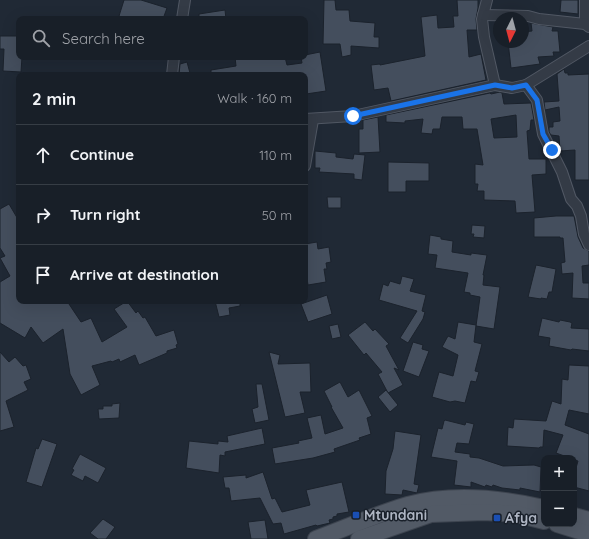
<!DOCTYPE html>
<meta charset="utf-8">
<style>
:root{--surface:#181f28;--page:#212730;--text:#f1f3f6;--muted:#9fa2a8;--line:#363d45}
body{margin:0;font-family:Quicksand,sans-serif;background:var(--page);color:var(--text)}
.controls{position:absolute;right:12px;bottom:12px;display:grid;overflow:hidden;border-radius:8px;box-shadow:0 4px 16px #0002}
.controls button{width:36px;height:36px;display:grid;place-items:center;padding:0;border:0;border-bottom:1px solid var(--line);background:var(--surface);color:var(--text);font:20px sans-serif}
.compass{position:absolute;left:493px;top:12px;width:36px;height:36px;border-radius:50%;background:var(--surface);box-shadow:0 4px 16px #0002;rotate:186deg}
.stop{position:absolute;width:12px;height:12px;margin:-9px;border:3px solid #1a73e8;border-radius:50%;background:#fff}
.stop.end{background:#1a73e8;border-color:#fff;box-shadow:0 1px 4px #0008}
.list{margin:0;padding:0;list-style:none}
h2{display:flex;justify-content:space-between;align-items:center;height:52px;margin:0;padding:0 16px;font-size:17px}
h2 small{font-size:13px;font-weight:400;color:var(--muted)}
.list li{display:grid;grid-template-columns:26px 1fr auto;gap:12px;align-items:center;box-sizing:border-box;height:60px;padding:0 16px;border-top:1px solid var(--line)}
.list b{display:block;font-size:15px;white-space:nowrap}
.list em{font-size:13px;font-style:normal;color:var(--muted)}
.icon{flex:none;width:22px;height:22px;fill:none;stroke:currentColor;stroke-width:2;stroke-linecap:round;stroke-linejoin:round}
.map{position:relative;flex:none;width:589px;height:539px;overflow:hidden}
.search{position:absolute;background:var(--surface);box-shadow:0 4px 16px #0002;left:16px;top:16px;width:292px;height:44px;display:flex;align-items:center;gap:10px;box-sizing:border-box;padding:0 14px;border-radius:8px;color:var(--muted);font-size:15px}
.panel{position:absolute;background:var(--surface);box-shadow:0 4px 16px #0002;left:16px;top:72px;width:292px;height:232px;border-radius:8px}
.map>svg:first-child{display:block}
.building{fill:#444e5d;stroke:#1b222c;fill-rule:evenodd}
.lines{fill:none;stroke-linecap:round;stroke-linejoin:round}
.street-casing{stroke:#515864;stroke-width:12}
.primary-casing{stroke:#3d444f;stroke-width:18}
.street{stroke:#343b46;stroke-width:10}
.primary{stroke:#525a66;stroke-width:16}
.route{stroke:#1a73e8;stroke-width:5}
.transit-dot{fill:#1a4fb4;stroke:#19202a;stroke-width:1.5}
.labels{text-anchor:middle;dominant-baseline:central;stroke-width:3;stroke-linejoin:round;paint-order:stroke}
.poi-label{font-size:14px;font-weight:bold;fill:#aeb5c3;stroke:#19202a;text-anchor:start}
</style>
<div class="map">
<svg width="589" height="539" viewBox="0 0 589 539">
<rect width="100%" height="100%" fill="#202935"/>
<!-- building -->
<g class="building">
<polygon points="124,0 141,0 167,8 163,19 128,19 119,16"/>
<polygon points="324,0 335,0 336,10 349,10 350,21 375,23 374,37 379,37 379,48 351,46 351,55 342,57 340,44 323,44"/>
<polygon points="457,0 478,0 478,8 476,19 477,30 467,30 469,57 481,54 486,80 391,101 388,88 374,90 371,65 380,64 380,65 425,56 421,17 437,15 438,28 454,27 453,16 458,16"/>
<polygon points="561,0 578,0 578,14 560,12"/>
<polygon points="225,10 226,19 199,19 199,14"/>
<polygon points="531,23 553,27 552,31 558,31 560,52 553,52 554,56 538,57 540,64 511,68 508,42 523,42 523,32 532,31"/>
<polygon points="0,36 19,36 19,57 22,57 21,72 3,71 4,49 0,49"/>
<polygon points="320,52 326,91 306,94 305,75 211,75 211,70 236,66 235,57 285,57 287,65 302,63 301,57 305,57 305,55"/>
<polygon points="187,62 190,73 179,75 180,64"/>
<polygon points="564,69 565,73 568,73 568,75 589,74 589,180 575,180 575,150 560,151 559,136 551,135 549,132 549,127 553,127 553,122 560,121 559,107 545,110 544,102 559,101 557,74"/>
<path d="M500 92 502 93 504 104 531 103 534 120H531L530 130 527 131 529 159H546V174L532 175 535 212 516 213 515 201 484 200V191H477L478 184H475V164L483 165 477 129H463L462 117H442L440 129H433L432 134 421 133 423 119 405 121V123L386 122V115L490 93 491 94ZM516 115 517 137 494 138 491 119Z"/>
<polygon points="378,117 380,152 359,153 359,129 363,129 363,120"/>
<polygon points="315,151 336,153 336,157 353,159 354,154 365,155 362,180 354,179 354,174 319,172 320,168 315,168"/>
<polygon points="388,162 429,163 429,181 406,181 406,192 388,192"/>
<polygon points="327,197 341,197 341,208 328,208"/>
<polygon points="9,204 19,221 19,301 67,301 81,322 91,318 102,342 127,327 114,309 127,301 136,313 138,311 143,318 145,317 156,336 174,330 178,344 176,345 177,348 167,351 167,353 139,365 135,355 120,362 119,359 112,362 111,361 92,366 100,385 81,395 70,374 63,329 43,343 31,327 25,338 0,323 0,282 10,276 0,258 5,256 0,248 0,209"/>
<polygon points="556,216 574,216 578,237 583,248 589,251 589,265 582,266 583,283 589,283 589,299 572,298 573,273 562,274 561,263 565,262 563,238 560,238 560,237 534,237 534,218"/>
<polygon points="472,225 485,226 484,238 473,237 474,234 471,234"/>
<polygon points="430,235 441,237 441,239 453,241 452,252 471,255 471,253 487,255 483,275 484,275 483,285 500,287 494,329 476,326 480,297 470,295 470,293 464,292 468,273 435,268 437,255 428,254"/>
<polygon points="317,242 318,249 329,247 331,262 326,263 327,269 324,269 326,282 308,285 306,272 305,272 305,244"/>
<polygon points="536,265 556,269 552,292 549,292 547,299 541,298 541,299 528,297"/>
<polygon points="402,276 414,279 410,291 426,295 422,311 425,312 423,319 408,343 400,338 417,311 379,300 383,284 388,286 390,281 400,284"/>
<polygon points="327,295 332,314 308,322 301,304"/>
<polygon points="215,301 240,301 240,306 229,308 230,315 219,317"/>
<polygon points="542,318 559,322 560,320 570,322 572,323 571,328 589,329 589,351 572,349 571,350 549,346 550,338 538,336"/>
<polygon points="365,322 373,331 375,329 389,344 386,346 399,370 394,368 403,385 388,393 378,374 382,372 366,353 364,355 348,335"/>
<polygon points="458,322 476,325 474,342 482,344 475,371 479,372 476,382 471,381 465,403 455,401 450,402 432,397 439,372 453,376 458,355 442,347 448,336 455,339"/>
<polygon points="338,324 341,337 332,339 329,326"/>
<polygon points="413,342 423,345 422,349 429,351 419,377 403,371"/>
<polygon points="0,352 9,362 15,357 23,366 26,365 31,379 24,382 28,390 6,401 14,427 0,431"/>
<polygon points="269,352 280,355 278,364 310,363 311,392 300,392 305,413 285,417"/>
<polygon points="569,365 589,366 589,414 569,410 565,425 589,434 589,491 574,487 574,475 578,461 574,460 574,458 570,458 556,453 563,435 544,430 543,447 540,447 539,448 507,446 508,427 513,428 514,419 546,421 552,401 561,404 562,379 568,380"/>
<polygon points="340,382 348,397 359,390 372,416 367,418 371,434 359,438 360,440 334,449 335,452 313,458 275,464 272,448 299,443 298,441 312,438 307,418 321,415 325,434 343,428 331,407 332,407 324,391"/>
<polygon points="256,384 262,384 269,420 255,423 252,409 258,407"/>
<polygon points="386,390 398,405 390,412 378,397"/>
<polygon points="120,403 119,418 99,419 98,409 103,409 103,406 112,406 112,404"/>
<polygon points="445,420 465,425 466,422 474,424 469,444 457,443 455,452 470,454 470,457 479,458 503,466 534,465 541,467 540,492 520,488 520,490 502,488 493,485 492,487 486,485 485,487 471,482 471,487 454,485 457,461 431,457 438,428 442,429 444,421"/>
<polygon points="262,428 265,444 225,452 225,456 220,455 219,473 186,468 189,441 218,444 218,441 228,442 227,436"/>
<polygon points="395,431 421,435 414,484 419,485 417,493 403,490 402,495 385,494 386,471 393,449"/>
<polygon points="42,439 57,444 42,487 26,482 36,448 38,449"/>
<polygon points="80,454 106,468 98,483 85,476 83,481 71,475 74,470 72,469"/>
<polygon points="263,472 272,499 275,498 282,512 310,505 306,490 342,482 349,512 337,514 337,516 333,517 333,519 329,520 330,523 317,526 316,525 284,534 281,523 273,524 260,498 231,501 229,488 225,488 223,477 246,475 246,478"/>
<polygon points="103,519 115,527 106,539 98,539 90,533"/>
<polygon points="265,520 268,539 251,539 248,522"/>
</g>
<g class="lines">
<!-- street casing -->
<g class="street-casing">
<g id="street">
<polyline points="487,0 482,19 484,37 495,85"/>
<polyline points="585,0 585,24"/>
<polyline points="483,15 528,16 539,19 585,24 589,27"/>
<polyline points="182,19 185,0"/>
<polyline points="172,75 174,57"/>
<polyline points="526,85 537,100 543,134 562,172 571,199 577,206 581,216 584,234 589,245"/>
<polyline points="305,119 353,116 495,85 512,88 526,85 589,46"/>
<polyline points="305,166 313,120"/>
</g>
</g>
<!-- primary casing -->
<g class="primary-casing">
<g id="primary">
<polyline points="574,516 589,520"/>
<polyline points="557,524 589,534"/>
<path d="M316 539C346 528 377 514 408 505 452 493 500 498 544 508"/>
<polyline points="359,539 431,514 484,512 517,514 544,521"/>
</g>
</g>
<!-- street -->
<use href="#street" class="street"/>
<!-- primary -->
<use href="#primary" class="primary"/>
</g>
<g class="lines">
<!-- route -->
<polyline class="route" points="353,116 495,85 512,88 526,85 537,100 543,134 552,150"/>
</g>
<!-- markers -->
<g class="transit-dot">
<rect x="352" y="511" width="8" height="8" rx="2"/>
<rect x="493" y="514" width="8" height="8" rx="2"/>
</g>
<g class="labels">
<!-- poi labels -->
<g class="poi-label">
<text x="364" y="515">Mtundani</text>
<text x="505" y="518">Afya</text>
</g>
</g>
</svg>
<div class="controls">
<button>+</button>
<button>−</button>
</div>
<svg class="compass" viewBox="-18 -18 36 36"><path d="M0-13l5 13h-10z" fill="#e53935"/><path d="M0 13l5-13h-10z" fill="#9fa2a8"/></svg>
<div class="stop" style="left:353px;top:116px"></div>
<div class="stop end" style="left:552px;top:150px"></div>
<div class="search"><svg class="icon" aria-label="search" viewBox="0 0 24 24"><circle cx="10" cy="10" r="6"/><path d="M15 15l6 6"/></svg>Search here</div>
<section class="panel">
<h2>2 min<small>Walk · 160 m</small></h2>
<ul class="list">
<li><svg class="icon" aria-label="ahead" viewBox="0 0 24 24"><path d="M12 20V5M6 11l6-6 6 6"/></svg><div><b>Continue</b></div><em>110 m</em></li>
<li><svg class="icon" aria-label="right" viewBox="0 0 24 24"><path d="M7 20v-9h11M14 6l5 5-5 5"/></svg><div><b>Turn right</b></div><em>50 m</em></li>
<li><svg class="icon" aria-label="arrive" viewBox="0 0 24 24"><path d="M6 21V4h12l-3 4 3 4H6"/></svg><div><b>Arrive at destination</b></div></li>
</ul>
</section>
</div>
